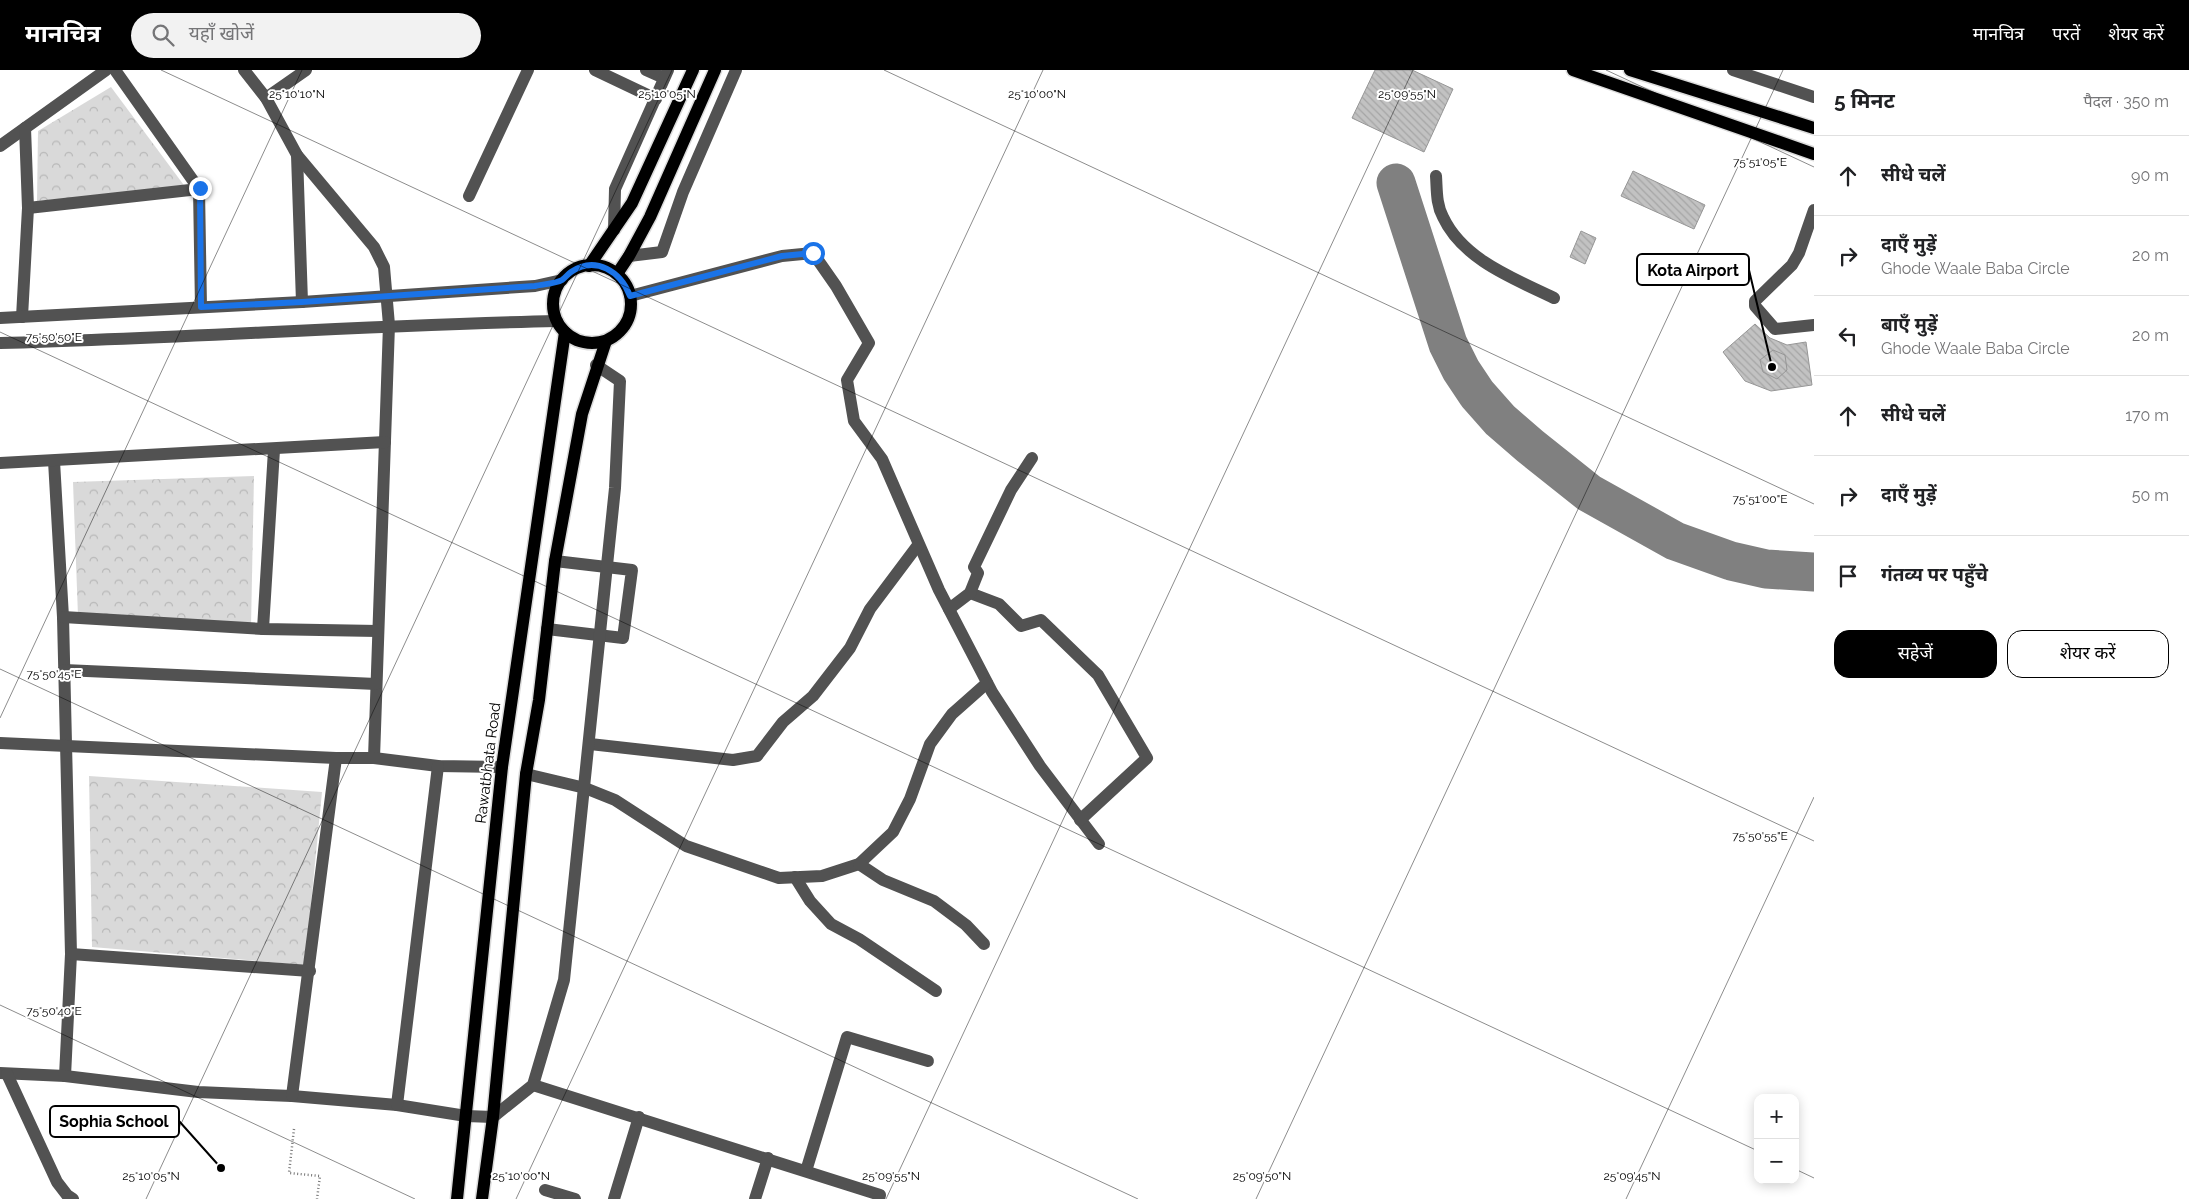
<!DOCTYPE html>
<html lang="hi">
<meta charset="utf-8">
<style>
:root{--surface:#fff;--page:#f2f2f2;--text:#202124;--muted:#757577;--line:#e0e0e0;--accent:#000}
body{margin:0;font-family:Raleway,"Noto Sans Devanagari",sans-serif;background:var(--page);color:var(--text)}
.controls{position:absolute;right:15px;bottom:15px;display:grid;overflow:hidden;border-radius:10px;box-shadow:0 2px 12px #0003}
.controls button{width:45px;height:45px;display:grid;place-items:center;padding:0;border:0;border-bottom:1px solid var(--line);background:var(--surface);color:var(--text);font:25px sans-serif}
.stop{position:absolute;width:15px;height:15px;margin:-11px;border:4px solid #1a73e8;border-radius:50%;background:#fff}
.stop.end{background:#1a73e8;border-color:#fff;box-shadow:0 1px 5px #0008}
.list{margin:0;padding:0;list-style:none}
h2{display:flex;justify-content:space-between;align-items:center;height:65px;margin:0;padding:0 20px;font-size:21px}
h2 small{font-size:16px;font-weight:400;color:var(--muted)}
.list li{display:grid;grid-template-columns:32px 1fr auto;gap:15px;align-items:center;box-sizing:border-box;height:80px;padding:0 20px;border-top:1px solid var(--line)}
.list b{display:block;font-size:19px;white-space:nowrap}
.list p{margin:0;font-size:16px;white-space:nowrap;color:var(--muted)}
.list em{font-size:16px;font-style:normal;color:var(--muted)}
.actions{display:flex;gap:10px;padding:15px 20px}
.actions a{flex:1;padding:11px 0;border:1px solid var(--accent);border-radius:15px;text-align:center;font-size:18px;color:var(--accent)}
.actions .main{background:var(--accent);color:#fff}
.icon{flex:none;width:28px;height:28px;fill:none;stroke:currentColor;stroke-width:2;stroke-linecap:round;stroke-linejoin:round}
.map{position:relative;flex:none;width:1814px;height:1129px;overflow:hidden}
header{display:flex;align-items:center;gap:30px;box-sizing:border-box;height:70px;padding:0 25px;background:var(--accent);color:#fff}
header strong{font-size:24px}
nav{display:flex;gap:28px;margin-inline-start:auto;font-size:18px}
.search{width:350px;height:45px;background:var(--page);display:flex;align-items:center;gap:12px;box-sizing:border-box;padding:0 18px;border-radius:28px;color:var(--muted);font-size:19px}
main{display:flex}
aside{flex:1;background:var(--surface)}
.map>svg:first-child{display:block}
.forest{fill:url(#forest-crowns)}
.lines{fill:none;stroke-linecap:round;stroke-linejoin:round}
.taxiway{stroke:#808080;stroke-width:39}
.building{fill:url(#building-back-hatch);stroke:#969696}
.major-casing{stroke:#dbdbdb;stroke-width:15}
.path{stroke:#747474;stroke-width:2.5;stroke-dasharray:1 2.5;stroke-linecap:butt}
.minor{stroke:#525252;stroke-width:12}
.major{stroke:#000;stroke-width:12}
.route{stroke:#1a73e8;stroke-width:6}
.ticks{fill:none;stroke:#000;stroke-width:1;stroke-opacity:0.45}
.labels{text-anchor:middle;dominant-baseline:central;stroke-width:4;stroke-linejoin:round;paint-order:stroke}
.street-label{font-size:15px;fill:#000;stroke:#fff}
.ticks-label{font-size:12px;text-anchor:middle;fill:#000;stroke:#fff;stroke-width:4;stroke-linejoin:round;paint-order:stroke}
.leader{fill:none;stroke:#000;stroke-width:2}
.callout-dot{fill:#000;stroke:#fff;stroke-width:2}
.callout{fill:#fff;stroke:#000;stroke-width:2}
.callout-label{font-size:16px;text-anchor:middle;font-weight:bold;fill:#000}
</style>
<header>
<strong>मानचित्र</strong>
<div class="search"><svg class="icon" aria-label="search" viewBox="0 0 24 24"><circle cx="10" cy="10" r="6"/><path d="M15 15l6 6"/></svg>यहाँ खोजें</div>
<nav><a>मानचित्र</a><a>परतें</a><a>शेयर करें</a></nav>
</header>
<main>
<div class="map">
<svg width="1814" height="1129" viewBox="0 0 1814 1129">
<defs>
<pattern id="forest-crowns" width="20" height="18" patternUnits="userSpaceOnUse" patternTransform="scale(1.25)"><rect width="20" height="18" fill="#d9d9d9"/><path d="M2 6a3 3 0 1 1 6 0M12 15a3 3 0 1 1 6 0" fill="none" stroke="#b8b8b8"/></pattern>
<pattern id="building-back-hatch" width="6" height="6" patternUnits="userSpaceOnUse" patternTransform="scale(1.25)"><rect width="6" height="6" fill="#c2c2c2"/><path d="M-1 5l2 2M0 0l6 6M5-1l2 2" fill="none" stroke="#a5a5a5"/></pattern>
</defs>
<rect width="100%" height="100%" fill="#fff"/>
<!-- forest -->
<g class="forest">
<polygon points="111,17 186,118 37,131 38,61"/>
<polygon points="254,406 251,557 78,546 73,412"/>
<polygon points="89,706 322,722 305,895 92,877"/>
</g>
<g class="lines">
<!-- taxiway -->
<polyline class="taxiway" points="1396,113 1448,274 1461,300 1477,324 1500,350 1530,376 1589,423 1675,471 1731,491 1766,499 1814,502"/>
</g>
<!-- building -->
<g class="building">
<polygon points="1375,0 1412,0 1453,19 1424,82 1352,48"/>
<polygon points="1633,101 1705,135 1694,159 1621,126"/>
<polygon points="1581,161 1596,168 1585,194 1570,187"/>
<polygon points="1755,254 1770,268 1787,275 1806,272 1812,315 1771,321 1745,311 1723,282"/>
<polygon points="1773,280 1785,285 1787,300 1777,309 1763,302 1760,290"/>
</g>
<g class="lines">
<!-- major casing -->
<g class="major-casing">
<g id="major">
<polyline points="1573,0 1814,84"/>
<polyline points="1630,0 1814,58"/>
<circle cx="592" cy="234" r="39"/>
<polyline points="589,196 632,133 693,0"/>
<polyline points="617,204 629,186 650,147 715,0"/>
<polyline points="457,1129 502,697 565,262"/>
<polyline points="482,1129 493,1047 526,704 539,630 555,491 582,344 606,271"/>
</g>
</g>
<!-- path -->
<polyline class="path" points="294,1059 289,1103 320,1106 317,1129"/>
<!-- minor -->
<g class="minor">
<polyline points="115,0 199,119 201,237"/>
<polyline points="244,0 266,28 297,85 302,232"/>
<polyline points="595,0 656,29"/>
<polyline points="646,0 664,8"/>
<polyline points="1733,0 1814,27"/>
<polyline points="266,28 306,0"/>
<polyline points="0,76 106,0"/>
<polyline points="297,85 374,177 384,197 389,255 374,688"/>
<path d="M1436 106C1437 120 1436 134 1443 147 1463 190 1515 209 1554 228"/>
<polyline points="469,126 528,0"/>
<polyline points="28,138 199,119"/>
<polyline points="1814,140 1799,183 1792,195 1755,231 1755,236 1775,259 1814,255"/>
<polyline points="614,160 615,119 668,0"/>
<polyline points="629,186 662,182 683,122 736,0"/>
<polyline points="630,226 782,186 813,183 836,216 869,273 847,310 854,351 882,389 939,520 992,622 1040,696 1099,774"/>
<polyline points="22,247 28,138 25,58"/>
<polyline points="0,248 302,232 535,216 562,210"/>
<path d="M0 273C186 268 371 255 557 251"/>
<polyline points="54,391 63,547 71,884 65,1006"/>
<polyline points="0,393 385,372"/>
<polyline points="970,523 999,534 1021,556 1041,550 1098,605 1147,688 1080,750"/>
<polyline points="949,539 970,523 978,503 974,497 1011,420 1032,388"/>
<polyline points="63,547 263,559 378,561"/>
<polyline points="263,559 274,380"/>
<polyline points="547,559 623,568 632,500 555,491"/>
<polyline points="64,600 376,614"/>
<polyline points="0,673 336,688 374,688 438,696 502,697"/>
<polyline points="590,674 733,690 757,686 783,652 813,626 850,578 870,539 918,475"/>
<polyline points="526,704 585,718 615,730 686,776 779,808 822,806 859,794 893,762 910,729 930,674 952,644 987,613"/>
<polyline points="859,794 883,810 934,831 966,855 984,874"/>
<polyline points="795,807 810,831 831,854 859,869 936,921"/>
<polyline points="71,884 310,901"/>
<polyline points="0,1003 65,1006 198,1022 292,1026 397,1035 466,1046 493,1047 533,1015 564,910 615,418 620,311 596,295"/>
<polyline points="7,1004 57,1112 67,1125 73,1129"/>
<polyline points="533,1015 880,1125 879,1129"/>
<polyline points="292,1026 336,688"/>
<polyline points="397,1035 438,696"/>
<polyline points="806,1101 847,967 928,991"/>
<polyline points="545,1120 575,1129"/>
<polyline points="614,1129 639,1047"/>
<polyline points="755,1129 768,1088"/>
</g>
<!-- major -->
<use href="#major" class="major"/>
</g>
<g class="lines">
<!-- route -->
<path class="route" d="M200 118 201 237 302 232 535 216C543 214 555 214 562 210 565 208 568 204 571 202 596 185 621 202 630 226L782 186 813 183"/>
</g>
<!-- ticks -->
<path class="ticks" d="M161 0 1814 771M884 0 1814 434M1606 0 1814 97M0 262 1758 1081M0 599 1138 1129M0 648 302 0M0 935 415 1129M1795 1099 1814 1108M146 1129 672 0M516 1129 1043 0M886 1129 1413 0M1256 1129 1783 0M1626 1129 1814 727"/>
<g class="labels">
<!-- street labels -->
<g class="street-label">
<text transform="translate(488 693) rotate(-83)">Rawatbhata Road</text>
</g>
</g>
<g class="ticks-label">
<text x="297" y="28">25°10'10"N</text>
<text x="667" y="28">25°10'05"N</text>
<text x="1037" y="28">25°10'00"N</text>
<text x="1407" y="28">25°09'55"N</text>
<text x="1760" y="96">75°51'05"E</text>
<text x="54" y="271">75°50'50"E</text>
<text x="1760" y="433">75°51'00"E</text>
<text x="54" y="608">75°50'45"E</text>
<text x="1760" y="770">75°50'55"E</text>
<text x="54" y="945">75°50'40"E</text>
<text x="151" y="1110">25°10'05"N</text>
<text x="521" y="1110">25°10'00"N</text>
<text x="891" y="1110">25°09'55"N</text>
<text x="1262" y="1110">25°09'50"N</text>
<text x="1632" y="1110">25°09'45"N</text>
</g>
<!-- callouts -->
<path class="leader" d="M1772 297L1749 200M221 1098L179 1051"/>
<g class="callout-dot">
<circle cx="1772" cy="297" r="5"/>
<circle cx="221" cy="1098" r="5"/>
</g>
<g class="callout">
<rect x="1637" y="184" width="112" height="31" rx="5"/>
<rect x="50" y="1036" width="129" height="31" rx="5"/>
</g>
<g class="callout-label">
<text x="1693" y="206">Kota Airport</text>
<text x="114" y="1057">Sophia School</text>
</g>
</svg>
<div class="controls">
<button>+</button>
<button>−</button>
</div>
<div class="stop" style="left:813px;top:183px"></div>
<div class="stop end" style="left:200px;top:118px"></div>
</div>
<aside>
<h2>5 मिनट<small>पैदल · 350 m</small></h2>
<ul class="list">
<li><svg class="icon" aria-label="ahead" viewBox="0 0 24 24"><path d="M12 20V5M6 11l6-6 6 6"/></svg><div><b>सीधे चलें</b></div><em>90 m</em></li>
<li><svg class="icon" aria-label="right" viewBox="0 0 24 24"><path d="M7 20v-9h11M14 6l5 5-5 5"/></svg><div><b>दाएँ मुड़ें</b><p>Ghode Waale Baba Circle</p></div><em>20 m</em></li>
<li><svg class="icon" aria-label="left" viewBox="0 0 24 24"><path d="M17 20v-9H6M10 6l-5 5 5 5"/></svg><div><b>बाएँ मुड़ें</b><p>Ghode Waale Baba Circle</p></div><em>20 m</em></li>
<li><svg class="icon" aria-label="ahead" viewBox="0 0 24 24"><path d="M12 20V5M6 11l6-6 6 6"/></svg><div><b>सीधे चलें</b></div><em>170 m</em></li>
<li><svg class="icon" aria-label="right" viewBox="0 0 24 24"><path d="M7 20v-9h11M14 6l5 5-5 5"/></svg><div><b>दाएँ मुड़ें</b></div><em>50 m</em></li>
<li><svg class="icon" aria-label="arrive" viewBox="0 0 24 24"><path d="M6 21V4h12l-3 4 3 4H6"/></svg><div><b>गंतव्य पर पहुँचे</b></div></li>
</ul>
<div class="actions"><a class="main">सहेजें</a><a>शेयर करें</a></div>
</aside>
</main>
